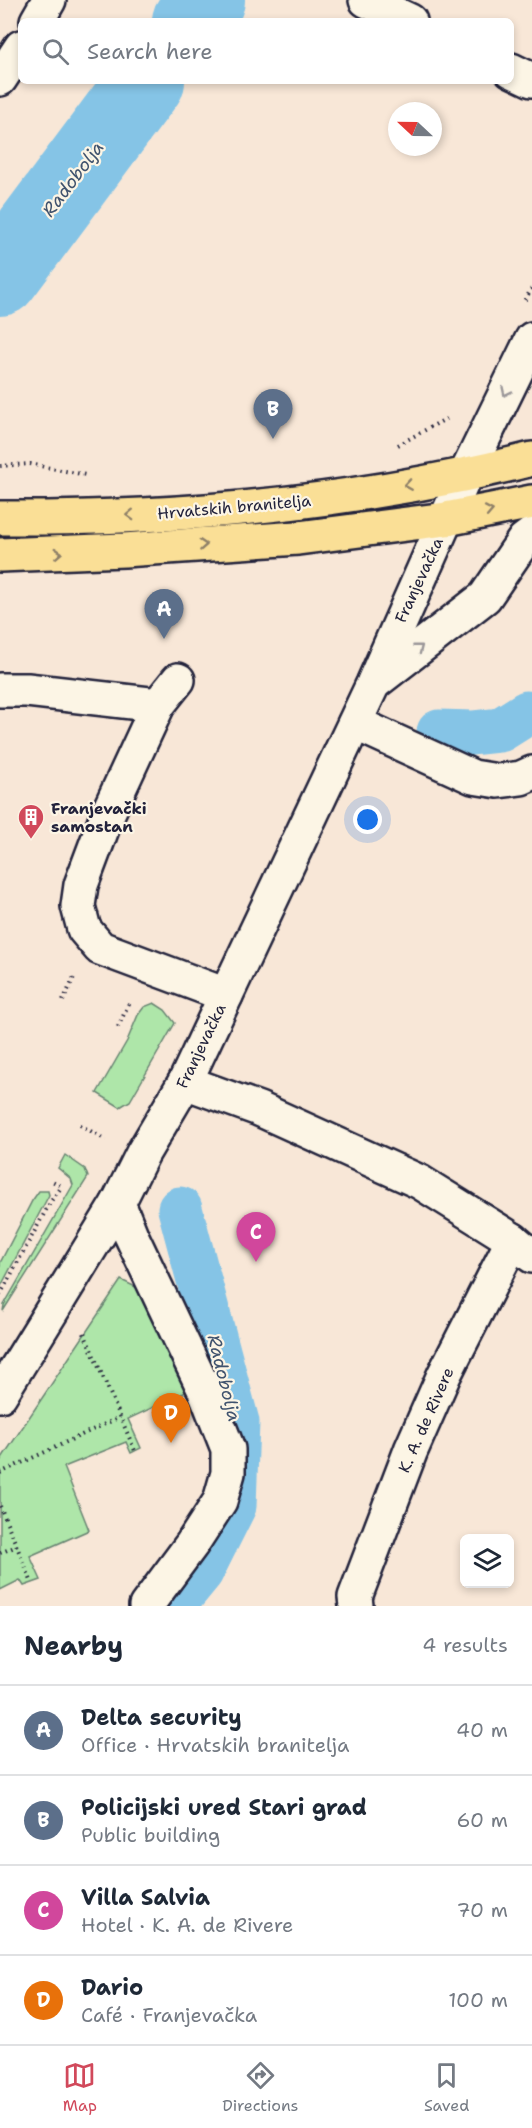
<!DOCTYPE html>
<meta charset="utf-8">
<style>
:root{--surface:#fff;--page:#f2f2f3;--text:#1f2937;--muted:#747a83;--line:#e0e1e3;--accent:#d1495b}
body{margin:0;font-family:"Shantell Sans",sans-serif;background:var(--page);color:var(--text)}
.controls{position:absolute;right:18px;bottom:18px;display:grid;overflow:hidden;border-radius:9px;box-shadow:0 3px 9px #0003}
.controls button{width:54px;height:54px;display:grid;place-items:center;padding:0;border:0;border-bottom:2px solid var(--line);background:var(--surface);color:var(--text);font:30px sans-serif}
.compass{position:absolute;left:388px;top:102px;width:54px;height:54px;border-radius:50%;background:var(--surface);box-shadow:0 3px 9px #0003;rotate:292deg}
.you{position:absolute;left:368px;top:820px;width:21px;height:21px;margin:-15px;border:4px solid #fff;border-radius:50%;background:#1a73e8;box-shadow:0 0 0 9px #1a73e833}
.badge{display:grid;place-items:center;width:39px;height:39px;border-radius:50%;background:var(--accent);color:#fff;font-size:20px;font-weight:700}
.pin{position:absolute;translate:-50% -50px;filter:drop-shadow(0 2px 3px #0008)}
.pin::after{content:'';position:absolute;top:32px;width:21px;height:18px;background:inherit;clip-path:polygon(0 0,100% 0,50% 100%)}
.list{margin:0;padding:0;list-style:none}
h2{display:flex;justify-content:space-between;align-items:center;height:78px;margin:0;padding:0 24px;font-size:26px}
h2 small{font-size:20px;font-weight:400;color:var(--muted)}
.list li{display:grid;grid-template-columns:39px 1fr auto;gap:18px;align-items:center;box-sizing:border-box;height:90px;padding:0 24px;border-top:2px solid var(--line)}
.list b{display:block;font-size:22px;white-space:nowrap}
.list p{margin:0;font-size:20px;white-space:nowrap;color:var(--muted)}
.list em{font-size:20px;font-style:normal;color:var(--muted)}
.icon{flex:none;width:33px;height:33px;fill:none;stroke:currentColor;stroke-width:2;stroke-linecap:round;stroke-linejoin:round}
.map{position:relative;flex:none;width:532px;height:1606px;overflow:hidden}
.search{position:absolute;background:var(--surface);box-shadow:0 3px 9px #0003;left:18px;right:18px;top:18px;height:66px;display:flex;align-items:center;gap:15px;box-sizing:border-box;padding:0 21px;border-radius:9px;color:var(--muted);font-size:22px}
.sheet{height:438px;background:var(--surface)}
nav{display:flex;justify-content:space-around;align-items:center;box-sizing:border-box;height:84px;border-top:2px solid var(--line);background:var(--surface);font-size:16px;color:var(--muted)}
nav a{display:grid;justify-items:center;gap:3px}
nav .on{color:var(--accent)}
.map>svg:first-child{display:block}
.green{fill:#aee6a9;stroke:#688472;stroke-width:1.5}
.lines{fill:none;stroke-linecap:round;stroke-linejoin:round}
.canal{stroke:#85c4e6;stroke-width:45}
.river{stroke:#85c4e6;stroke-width:78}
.minor-casing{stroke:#22223b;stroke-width:38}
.major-casing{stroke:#22223b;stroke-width:38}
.path{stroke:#22223b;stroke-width:4;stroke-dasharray:1.5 4.5;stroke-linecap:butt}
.minor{stroke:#fcf5e5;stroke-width:33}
.major{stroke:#fadf96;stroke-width:33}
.oneway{stroke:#9a9698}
.oneway2{stroke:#8e8068}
.labels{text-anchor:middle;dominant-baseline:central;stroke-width:4.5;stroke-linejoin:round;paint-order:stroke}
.street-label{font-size:16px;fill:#22223b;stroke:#fcf5e5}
.poi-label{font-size:16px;font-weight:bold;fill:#22223b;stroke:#fcf5e5;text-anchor:start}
.water-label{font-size:18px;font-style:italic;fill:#40536e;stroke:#fcf5e5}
</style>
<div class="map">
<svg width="532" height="1606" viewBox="0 0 532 1606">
<rect width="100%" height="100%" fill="#f8e7d7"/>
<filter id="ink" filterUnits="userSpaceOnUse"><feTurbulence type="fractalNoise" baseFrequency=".0167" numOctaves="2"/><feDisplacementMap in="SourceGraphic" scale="12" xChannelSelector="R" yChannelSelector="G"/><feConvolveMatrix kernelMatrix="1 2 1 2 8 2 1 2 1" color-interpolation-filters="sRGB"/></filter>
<g filter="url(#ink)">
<!-- green -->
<g class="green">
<polygon points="154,1003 165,1010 175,1023 130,1101 120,1107 97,1093 127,1041 138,1015 144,1007"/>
<polygon points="65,1155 85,1169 88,1177 3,1311 4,1305 73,1185 71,1179 58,1168"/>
<polygon points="39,1191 48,1191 49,1195 0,1288 0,1263 32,1201"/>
<polygon points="121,1280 140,1289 186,1392 128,1419 141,1448 131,1453 126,1442 64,1467 89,1530 30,1556 41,1580 24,1586 20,1580 0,1590 0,1461"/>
</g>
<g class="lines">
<!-- canal -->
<g class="canal">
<polyline points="439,732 472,733 500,730 527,713"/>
<polyline points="173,1606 201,1572 234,1506 237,1422 180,1209"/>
</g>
<!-- river -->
<g class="river">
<polyline points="191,21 206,0"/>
<polyline points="0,277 146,81"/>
</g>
<!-- minor casing -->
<g class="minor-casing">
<g id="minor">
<polyline points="366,0 410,21"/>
<polyline points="37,21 49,0"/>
<polyline points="511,70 532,80"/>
<polyline points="0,79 21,47"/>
<polyline points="178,680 158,705 108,813 81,885 78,906 84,929 100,948 226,995"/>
<polyline points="374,683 485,597 524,540 532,534"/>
<polyline points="0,690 27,690 158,705"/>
<polyline points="355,723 473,777 498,781 521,778 532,773"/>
<polyline points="185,1082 259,1109 420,1182 513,1240 532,1256"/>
<polyline points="118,1203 131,1235 205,1391 228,1449 228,1473 220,1501 192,1544 146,1606"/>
<polyline points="0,1395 118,1203 143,1153 185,1082 373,684 465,476 532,339"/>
<polyline points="356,1606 355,1597 411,1450 444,1375 513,1240"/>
</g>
</g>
<!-- major casing -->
<g class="major-casing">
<g id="major">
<path d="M0 518C179 519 358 503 532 459"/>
<polyline points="0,555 124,550 298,538 446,519 532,502"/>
</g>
</g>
<!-- path -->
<g class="path">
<polyline points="525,300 532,288"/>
<polyline points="398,445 449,417"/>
<polyline points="0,466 30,464 86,475"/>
<polyline points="63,1001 74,977"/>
<polyline points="118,1027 130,1001"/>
<polyline points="80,1125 106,1140"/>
<polyline points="0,1295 51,1201 60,1189 60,1185 52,1181"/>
<polyline points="84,1333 135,1451"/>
<polyline points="0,1473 120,1417"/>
<polyline points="0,1506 32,1583"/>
<polyline points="0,1553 17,1546"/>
</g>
<!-- minor -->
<use href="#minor" class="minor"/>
<!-- major -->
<use href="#major" class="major"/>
</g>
<!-- one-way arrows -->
<defs><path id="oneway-chevron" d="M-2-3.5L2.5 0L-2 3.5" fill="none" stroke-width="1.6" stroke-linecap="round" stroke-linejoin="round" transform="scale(1.5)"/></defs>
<g class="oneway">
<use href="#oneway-chevron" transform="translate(506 392) rotate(115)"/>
<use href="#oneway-chevron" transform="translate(419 648) rotate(-38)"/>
</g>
<g class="oneway2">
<use href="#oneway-chevron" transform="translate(408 485) rotate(171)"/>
<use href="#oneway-chevron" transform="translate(489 511) rotate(-11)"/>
<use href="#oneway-chevron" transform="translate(130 515) rotate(178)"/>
<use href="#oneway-chevron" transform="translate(203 545) rotate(-4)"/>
<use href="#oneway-chevron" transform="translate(58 553) rotate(-3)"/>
</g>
</g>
<!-- icons -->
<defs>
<g id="building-pin" transform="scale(1.35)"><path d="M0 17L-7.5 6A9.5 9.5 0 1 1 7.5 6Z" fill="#d1495b" stroke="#fcf5e5"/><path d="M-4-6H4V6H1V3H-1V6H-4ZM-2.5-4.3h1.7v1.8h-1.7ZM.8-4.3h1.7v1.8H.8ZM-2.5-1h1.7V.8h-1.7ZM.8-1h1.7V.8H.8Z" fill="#fff"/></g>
</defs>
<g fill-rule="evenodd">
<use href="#building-pin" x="31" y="817"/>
</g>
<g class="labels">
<!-- street labels -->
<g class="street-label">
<text transform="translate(234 507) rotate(-5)">Hrvatskih branitelja</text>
<text transform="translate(419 580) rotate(-65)">Franjevačka</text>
<text transform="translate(201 1046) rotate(-64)">Franjevačka</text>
<text transform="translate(426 1420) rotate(-66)">K. A. de Rivere</text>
</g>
<!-- poi labels -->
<g class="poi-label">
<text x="51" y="808">Franjevački<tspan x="51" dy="18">samostan</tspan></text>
</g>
<!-- water labels -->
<g class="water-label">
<text transform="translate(73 179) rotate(-53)">Radobolja</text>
<text transform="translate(224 1378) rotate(76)">Radobolja</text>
</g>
</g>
</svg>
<div class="controls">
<button><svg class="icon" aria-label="layers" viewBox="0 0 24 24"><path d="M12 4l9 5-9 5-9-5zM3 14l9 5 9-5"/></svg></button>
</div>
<svg class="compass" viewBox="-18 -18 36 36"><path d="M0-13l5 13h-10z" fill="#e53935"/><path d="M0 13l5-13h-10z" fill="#747a83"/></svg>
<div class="you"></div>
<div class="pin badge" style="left:164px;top:639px;background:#5c6f8a">A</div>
<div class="pin badge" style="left:273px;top:439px;background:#5c6f8a">B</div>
<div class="pin badge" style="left:256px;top:1262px;background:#d1479c">C</div>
<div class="pin badge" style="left:171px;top:1443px;background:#e8710a">D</div>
<div class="search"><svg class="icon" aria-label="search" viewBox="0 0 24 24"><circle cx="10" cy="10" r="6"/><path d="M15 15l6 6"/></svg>Search here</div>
</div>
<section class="sheet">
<h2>Nearby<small>4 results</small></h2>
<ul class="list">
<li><span class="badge" style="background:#5c6f8a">A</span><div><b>Delta security</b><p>Office · Hrvatskih branitelja</p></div><em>40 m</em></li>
<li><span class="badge" style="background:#5c6f8a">B</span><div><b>Policijski ured Stari grad</b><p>Public building</p></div><em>60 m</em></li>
<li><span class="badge" style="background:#d1479c">C</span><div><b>Villa Salvia</b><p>Hotel · K. A. de Rivere</p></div><em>70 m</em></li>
<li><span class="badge" style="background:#e8710a">D</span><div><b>Dario</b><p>Café · Franjevačka</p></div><em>100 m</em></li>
</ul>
</section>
<nav>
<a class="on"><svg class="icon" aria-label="map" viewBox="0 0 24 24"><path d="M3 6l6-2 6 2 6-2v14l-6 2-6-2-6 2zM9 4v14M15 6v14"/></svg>Map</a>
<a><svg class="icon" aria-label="directions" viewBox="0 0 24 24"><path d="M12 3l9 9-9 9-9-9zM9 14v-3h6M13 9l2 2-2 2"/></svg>Directions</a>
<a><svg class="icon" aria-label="saved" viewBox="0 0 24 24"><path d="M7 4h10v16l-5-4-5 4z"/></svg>Saved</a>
</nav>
